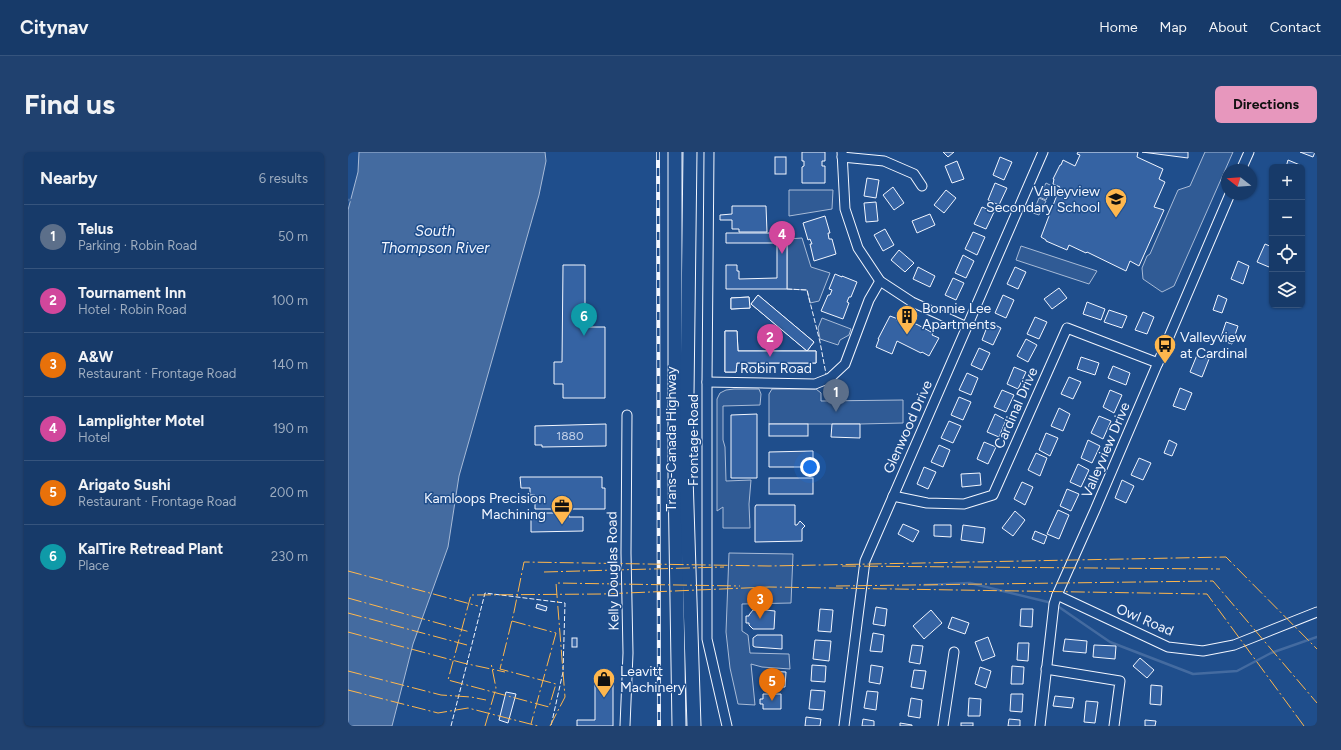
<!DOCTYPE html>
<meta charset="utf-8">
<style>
:root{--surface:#173a69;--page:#20416f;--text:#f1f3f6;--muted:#9eadc0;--line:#36547d;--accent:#e797bd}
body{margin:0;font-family:Figtree,sans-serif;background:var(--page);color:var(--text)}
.controls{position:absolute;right:12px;top:12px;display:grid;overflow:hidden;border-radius:6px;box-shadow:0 1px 3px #0004}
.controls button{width:36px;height:36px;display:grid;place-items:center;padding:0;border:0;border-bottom:1px solid var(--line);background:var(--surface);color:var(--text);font:20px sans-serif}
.compass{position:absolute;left:873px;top:12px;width:36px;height:36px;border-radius:50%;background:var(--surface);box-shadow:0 1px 3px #0004;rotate:287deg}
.you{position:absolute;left:462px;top:315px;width:14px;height:14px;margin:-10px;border:3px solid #fff;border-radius:50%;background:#1a73e8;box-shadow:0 0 0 6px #1a73e833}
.badge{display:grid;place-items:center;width:26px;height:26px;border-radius:50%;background:var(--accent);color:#fff;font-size:13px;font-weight:700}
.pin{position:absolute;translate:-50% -33px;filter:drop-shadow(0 1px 2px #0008)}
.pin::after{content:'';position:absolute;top:21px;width:14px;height:12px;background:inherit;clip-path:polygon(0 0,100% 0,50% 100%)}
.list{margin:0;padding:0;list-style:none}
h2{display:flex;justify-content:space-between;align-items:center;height:52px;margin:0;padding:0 16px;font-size:17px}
h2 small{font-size:13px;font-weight:400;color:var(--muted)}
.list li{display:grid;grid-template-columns:26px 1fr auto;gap:12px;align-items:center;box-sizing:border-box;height:64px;padding:0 16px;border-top:1px solid var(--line)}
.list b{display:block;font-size:15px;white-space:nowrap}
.list p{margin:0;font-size:13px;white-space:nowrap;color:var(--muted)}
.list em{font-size:13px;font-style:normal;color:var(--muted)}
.icon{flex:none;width:22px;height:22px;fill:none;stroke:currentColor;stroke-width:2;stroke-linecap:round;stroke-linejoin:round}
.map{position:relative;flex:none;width:969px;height:574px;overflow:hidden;border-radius:6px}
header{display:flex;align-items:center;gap:24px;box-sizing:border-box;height:56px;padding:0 20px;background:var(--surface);border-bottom:1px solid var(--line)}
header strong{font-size:19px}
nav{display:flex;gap:22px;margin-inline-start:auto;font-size:14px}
.intro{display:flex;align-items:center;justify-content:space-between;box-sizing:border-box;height:96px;padding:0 24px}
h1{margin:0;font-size:28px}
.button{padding:10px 18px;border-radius:6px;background:var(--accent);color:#111;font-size:14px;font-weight:700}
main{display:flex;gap:24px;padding:0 24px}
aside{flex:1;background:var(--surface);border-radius:6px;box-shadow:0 1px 3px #0004}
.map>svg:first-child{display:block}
.built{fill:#305b95;stroke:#a8bbd7}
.water{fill:#446ba0;stroke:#a8bbd7}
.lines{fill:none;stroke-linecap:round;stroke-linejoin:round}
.stream{stroke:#446ba0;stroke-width:2.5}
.building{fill:#3563a3;stroke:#f2f6ff}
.minor-casing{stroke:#f2f6ff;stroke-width:11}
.highway-casing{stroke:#f2f6ff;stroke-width:15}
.minor{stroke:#1f4e8c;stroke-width:9}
.highway{stroke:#1f4e8c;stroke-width:13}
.rail-casing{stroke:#f2f6ff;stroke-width:4}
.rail{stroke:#1f4e8c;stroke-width:2.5;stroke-dasharray:8;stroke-linecap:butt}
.fence{stroke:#f2f6ff;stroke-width:1;stroke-dasharray:5 2;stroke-linecap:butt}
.power{stroke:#ffb74d;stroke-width:1;stroke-dasharray:14 3 2 3;stroke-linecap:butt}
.labels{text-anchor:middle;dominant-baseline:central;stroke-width:3;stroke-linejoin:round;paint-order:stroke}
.number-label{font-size:12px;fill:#c3d1e8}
.poi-label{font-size:14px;fill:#f2f6ff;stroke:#1f4e8c;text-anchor:start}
.street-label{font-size:14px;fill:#f2f6ff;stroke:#1f4e8c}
.water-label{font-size:15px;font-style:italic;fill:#f2f6ff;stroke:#1f4e8c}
</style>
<header>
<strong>Citynav</strong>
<nav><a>Home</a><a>Map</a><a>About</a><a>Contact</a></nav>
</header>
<div class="intro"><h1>Find us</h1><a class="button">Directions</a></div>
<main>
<aside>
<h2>Nearby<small>6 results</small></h2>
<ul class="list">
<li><span class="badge" style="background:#5c6f8a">1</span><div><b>Telus</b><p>Parking · Robin Road</p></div><em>50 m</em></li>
<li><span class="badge" style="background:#d1479c">2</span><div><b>Tournament Inn</b><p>Hotel · Robin Road</p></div><em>100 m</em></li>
<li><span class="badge" style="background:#e8710a">3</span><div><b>A&amp;W</b><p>Restaurant · Frontage Road</p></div><em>140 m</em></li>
<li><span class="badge" style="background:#d1479c">4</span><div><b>Lamplighter Motel</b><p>Hotel</p></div><em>190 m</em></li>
<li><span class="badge" style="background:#e8710a">5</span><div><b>Arigato Sushi</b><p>Restaurant · Frontage Road</p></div><em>200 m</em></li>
<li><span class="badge" style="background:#0f9aa8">6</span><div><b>KalTire Retread Plant</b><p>Place</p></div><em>230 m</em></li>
</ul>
</aside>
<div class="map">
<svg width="969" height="574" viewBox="0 0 969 574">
<rect width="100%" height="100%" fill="#1f4e8c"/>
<!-- built -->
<g class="built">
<polygon points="857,0 885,0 826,134 814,140 795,127 794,116 799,104 802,102 830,38 842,34"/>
<polygon points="698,31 704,34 698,48 691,45"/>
<polygon points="441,38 485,38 484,57 441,64"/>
<polygon points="691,46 698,49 691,63 685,61"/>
<polygon points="454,86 463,115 482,121 471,149 462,151 459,138 439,137 439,87"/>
<polygon points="673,94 749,119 741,132 668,108"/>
<polygon points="474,166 503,177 501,183 492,188 490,193 472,187 470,176"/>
<polygon points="386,237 411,237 413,242 412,253 375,254 375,288 377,295 378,329 403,328 401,352 402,376 375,376 375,355 369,359 369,247 372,241 378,238"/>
<polygon points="424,237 468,237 473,241 473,249 555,248 555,271 512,272 421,272 421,242"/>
<polygon points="381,401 445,402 443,451 394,452 394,479 400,483 402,501 441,502 442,517 414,515 403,512 407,553 390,552 382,516 378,480"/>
</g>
<!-- water -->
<g class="water">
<polygon points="11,0 197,0 198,9 191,43 111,324 100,395 65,492 44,574 0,574 0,58 10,20"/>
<polygon points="414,179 427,184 425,190 412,185"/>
</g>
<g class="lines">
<!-- stream -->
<g class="stream">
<polyline points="0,48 3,48"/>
<polyline points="576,433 622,431 704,451"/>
<polyline points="708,453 762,490 845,522 889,519 923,501 969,485"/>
</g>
</g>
<!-- building -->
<g class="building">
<polygon points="454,0 477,0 477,9 474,9 474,14 477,14 477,31 454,31 454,15 456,14 456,9 454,9"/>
<polygon points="595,0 606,0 600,5"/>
<polygon points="730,0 790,0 789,5 815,17 811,27 817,30 806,55 816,58 791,114 782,109 778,119 739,100 738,101 721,93 719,98 698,89 698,88 693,85 712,35 705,32 706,27 705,27 712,13 713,13 715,8 727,14 732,3 729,2"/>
<polygon points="794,0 840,0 840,6"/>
<polygon points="952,0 967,0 965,5"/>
<rect x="427" y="5" width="11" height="17"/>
<polygon points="652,5 664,10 656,28 645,23"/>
<polygon points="940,8 952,13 951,15 938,15"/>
<polygon points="609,9 616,27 604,31 597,14"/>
<polygon points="519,26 531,28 528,46 516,44"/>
<polygon points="647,31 659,36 651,53 640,48"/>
<polygon points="545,35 556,51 546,58 535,43"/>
<polygon points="598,38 608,46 596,61 586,53"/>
<polygon points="528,50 530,69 518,70 516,51"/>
<polygon points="384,54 418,54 419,80 391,80 391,77 384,77 384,68 372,68 372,63 384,62"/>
<polygon points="634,55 646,60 638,77 626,72"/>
<polygon points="582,62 587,73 569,81 564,69"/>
<polygon points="477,64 482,81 480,81 481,87 484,87 488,102 466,109 462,92 464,92 462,87 460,88 455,71"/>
<polygon points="537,77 546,93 535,99 526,83"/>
<polygon points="625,80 637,85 629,103 617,97"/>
<polygon points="378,81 439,81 439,137 378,137 378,113 389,113 389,119 391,119 391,127 429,126 429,91 378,91"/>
<polygon points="917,92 924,95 924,108 921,115 909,110"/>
<polygon points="551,98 566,111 557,120 543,108"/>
<polygon points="615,103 626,109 618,126 607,121"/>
<polygon points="890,109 901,114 895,132 883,127"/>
<polygon points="215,113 237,113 237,175 257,175 257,246 215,246 215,232 206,232 206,210 214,210"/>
<polygon points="570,115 587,124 582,135 565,127"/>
<polygon points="667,115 678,120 670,137 659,132"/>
<polygon points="487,122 494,125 494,124 509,130 503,145 501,145 499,150 501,151 495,167 473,159 480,143 482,143 484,138 481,137"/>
<polygon points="605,126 616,131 608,148 597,143"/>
<polygon points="711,136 719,146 704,157 696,147"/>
<polygon points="410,143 466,190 459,199 403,152"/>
<polygon points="410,143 466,190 459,199 403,152"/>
<polygon points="655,143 666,148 658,166 647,161"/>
<polygon points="870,143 879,147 874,161 865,158"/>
<polygon points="401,145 402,156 383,157 383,146"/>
<polygon points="401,145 402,156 383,157 383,146"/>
<polygon points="739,150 757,157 753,168 735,162"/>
<polygon points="761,158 779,164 774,176 756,170"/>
<polygon points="795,160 806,165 799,182 787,178"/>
<polygon points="542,164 550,167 549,169 553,170 555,166 570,173 585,181 584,183 591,186 581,204 574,200 573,201 549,189 544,202 528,195 531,187 530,187"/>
<polygon points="687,165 699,170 691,187 679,182"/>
<polygon points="641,170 653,176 645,193 634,188"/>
<polygon points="878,170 890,174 884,192 872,188"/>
<polygon points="377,179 389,179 390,199 468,199 468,211 389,211 388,220 377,220"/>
<polygon points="377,179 389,179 390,199 468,199 468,211 389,211 388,220 377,220"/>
<polygon points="678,187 689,193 680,210 669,204"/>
<polygon points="631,196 642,201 634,218 623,213"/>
<polygon points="849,203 861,207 854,225 842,220"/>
<polygon points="733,205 751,211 747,223 729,217"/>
<polygon points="765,214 782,221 778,233 760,226"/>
<polygon points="666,215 678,220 670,237 659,232"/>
<polygon points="619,221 630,226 623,243 611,238"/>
<polygon points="721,225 733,230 725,247 713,242"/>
<polygon points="832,236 844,241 837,258 825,254"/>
<polygon points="654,238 666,243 658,260 646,255"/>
<polygon points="762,238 774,243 766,261 755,255"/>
<polygon points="611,245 623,250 615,268 603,263"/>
<polygon points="711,256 722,262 715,279 703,274"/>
<polygon points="409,262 409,326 383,326 383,263"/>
<polygon points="647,262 658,268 651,285 639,280"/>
<polygon points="751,264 763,269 755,287 743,281"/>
<polygon points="601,269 613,274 605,291 593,286"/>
<polygon points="258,272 258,294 194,295 194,293 187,293 187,274"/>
<rect x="421" y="272" width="39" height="12"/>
<polygon points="484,272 512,272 512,286 483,285"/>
<polygon points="698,281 710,286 702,304 691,298"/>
<polygon points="740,288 752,294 744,311 733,306"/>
<polygon points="821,288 829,292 824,304 816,301"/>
<polygon points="636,290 648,295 640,312 629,307"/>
<polygon points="591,293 602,298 595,315 583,310"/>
<polygon points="465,299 465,315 421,315 421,300"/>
<polygon points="688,301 699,306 692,324 680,318"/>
<polygon points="791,306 803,311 795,328 783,323"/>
<polygon points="730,312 741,318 733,335 722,330"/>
<polygon points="576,315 588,320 580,337 569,332"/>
<polygon points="632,321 633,333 614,335 613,322"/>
<polygon points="172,325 254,325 254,336 257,336 257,357 187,357 187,343 182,343 182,336 173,336"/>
<rect x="421" y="326" width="44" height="16"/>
<polygon points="774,328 786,334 778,351 767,346"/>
<polygon points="674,330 685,335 677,353 666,347"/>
<polygon points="719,337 731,342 723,359 712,354"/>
<polygon points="408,353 447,353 447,373 449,373 452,369 457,374 454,377 454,389 407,390 407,355"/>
<polygon points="710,358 721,363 711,387 699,382"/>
<polygon points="667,359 677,368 665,384 654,376"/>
<polygon points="183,361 221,361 221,365 235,365 235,379 183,380"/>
<polygon points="555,372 571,379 565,390 550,382"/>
<polygon points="586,373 603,373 603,385 586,384"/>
<polygon points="615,373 637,376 635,391 613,388"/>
<polygon points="687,379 699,384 696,392 684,387"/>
<polygon points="189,452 199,455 198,459 188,456"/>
<polygon points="528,455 539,457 537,474 525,472"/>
<polygon points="408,457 427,459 426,477 405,477 401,473 401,471 398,471 398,464 401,464 401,463 405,458 408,458"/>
<polygon points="472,457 485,458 483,480 470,479"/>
<polygon points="673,457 685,457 684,475 672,474"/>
<polygon points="583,458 594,471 576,487 565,474"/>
<polygon points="604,465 621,471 617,482 600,476"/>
<polygon points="525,481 536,483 534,500 522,499"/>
<polygon points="409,483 434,483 434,497 407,495 405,494 405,486"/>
<polygon points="640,485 647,504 634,509 627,490"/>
<rect x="224" y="486" width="5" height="9"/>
<polygon points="717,487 739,489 738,501 715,499"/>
<polygon points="467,488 483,489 481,509 465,507"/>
<polygon points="670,491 681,491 680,509 669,508"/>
<polygon points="564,493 575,494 572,512 561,510"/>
<polygon points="746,493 768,494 767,507 745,505"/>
<polygon points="792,506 806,518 799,526 785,514"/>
<polygon points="464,513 478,514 477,530 463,529"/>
<polygon points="523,513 535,515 532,532 521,530"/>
<polygon points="664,514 676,515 675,532 663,532"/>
<polygon points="632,515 643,519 638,536 627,532"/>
<polygon points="566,518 578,519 575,537 563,535"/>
<polygon points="418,519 438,520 437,535 417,535 418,530 415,530 415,523 418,523"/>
<polygon points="247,526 265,526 265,574 229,574 229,568 247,568"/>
<polygon points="803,533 814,534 813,553 802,552"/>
<polygon points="463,538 477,539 475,558 461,557"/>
<polygon points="519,539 530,540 528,558 516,556"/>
<polygon points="158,540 168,542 160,571 151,568"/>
<polygon points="415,542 433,542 433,557 415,557 415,552 412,552 412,547 415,547"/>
<polygon points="663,542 675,542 674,560 662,559"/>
<polygon points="707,544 726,546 724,556 705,554"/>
<polygon points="563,546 574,548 572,566 560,564"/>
<polygon points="621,546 633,547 632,564 620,564"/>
<polygon points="738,549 750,550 747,571 736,570"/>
<polygon points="458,565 473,567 472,574 457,574"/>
<polygon points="515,567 526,569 526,574 514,574"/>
<polygon points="661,567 672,568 672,574 660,574"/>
<polygon points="797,568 808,569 807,574 797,574"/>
<polygon points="552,571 564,573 564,574 552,574"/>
<rect x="613" y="571" width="12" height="3"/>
</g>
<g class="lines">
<!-- minor casing -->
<g class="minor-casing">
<g id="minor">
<polyline points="361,0 359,230 359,487 379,574"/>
<polyline points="494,0 497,57 510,96 532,129 564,150 619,175"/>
<polyline points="494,5 536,9 566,22 574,34"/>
<polyline points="893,18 901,0"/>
<polyline points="359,230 467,232 482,226 497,212 521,148 532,129"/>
<polyline points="545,344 579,351 616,352 645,343 719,176 810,211"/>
<polyline points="709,443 820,495 855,499 886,493 969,460"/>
<polyline points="698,517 772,529 766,574"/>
<polyline points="277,574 280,501 278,401 279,263"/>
<polyline points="496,574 517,409 695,0"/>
<polyline points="595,574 606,500"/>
<polyline points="692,574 706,452 709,443 747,358 882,42"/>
</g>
</g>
<!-- highway casing -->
<g class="highway-casing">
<g id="highway">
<polyline points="327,0 327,324 331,574"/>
<polyline points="342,0 338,324 346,574"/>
</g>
</g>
<!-- minor -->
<use href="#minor" class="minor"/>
<!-- highway -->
<use href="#highway" class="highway"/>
<!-- rail casing -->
<g class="rail-casing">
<polyline id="rail" points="310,0 311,574"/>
</g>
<!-- rail -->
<use href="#rail" class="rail"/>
<!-- fence -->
<g class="fence">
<polyline points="439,137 459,138 472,190 478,222"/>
<polyline points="103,574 137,441 217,451 215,520 203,574"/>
</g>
<!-- power -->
<g class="power">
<polyline points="494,414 872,417"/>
<polyline points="0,419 130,454"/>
<polyline points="196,420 376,415"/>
<polyline points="488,434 865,429 969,551"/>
<polyline points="0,446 122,480"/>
<polyline points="0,461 119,493"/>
<polyline points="164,469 208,481 183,572"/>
<polyline points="0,480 115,511 157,520"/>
<polyline points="0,519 93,543 123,545 138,548"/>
<polyline points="0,538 90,561 120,556 190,574"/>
<polyline points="137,574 148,536 143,511"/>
<polyline points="202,574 217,545 208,431 392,434"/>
<polyline points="956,574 859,442 421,435 255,442 123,443 100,528 201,555 208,532 152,517 166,460 176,410 421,414 878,405 969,497"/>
</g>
</g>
<!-- icons -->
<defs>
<g id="school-pin" transform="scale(1.15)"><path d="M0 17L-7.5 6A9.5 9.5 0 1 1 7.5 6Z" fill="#ffb74d" stroke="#1f4e8c"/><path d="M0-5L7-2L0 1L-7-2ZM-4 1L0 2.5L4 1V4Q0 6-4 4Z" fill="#111"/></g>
<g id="building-pin" transform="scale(1.15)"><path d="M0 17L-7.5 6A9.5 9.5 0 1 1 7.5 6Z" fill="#ffb74d" stroke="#1f4e8c"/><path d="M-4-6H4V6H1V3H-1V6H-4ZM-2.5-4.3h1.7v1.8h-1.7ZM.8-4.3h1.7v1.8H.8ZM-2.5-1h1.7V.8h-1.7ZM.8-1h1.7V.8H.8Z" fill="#111"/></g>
<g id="bus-pin" transform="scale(1.15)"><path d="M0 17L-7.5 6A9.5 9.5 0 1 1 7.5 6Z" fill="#ffb74d" stroke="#1f4e8c"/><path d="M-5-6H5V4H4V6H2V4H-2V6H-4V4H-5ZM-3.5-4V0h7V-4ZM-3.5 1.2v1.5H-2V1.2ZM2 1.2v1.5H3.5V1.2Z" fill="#111"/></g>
<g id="office-pin" transform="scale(1.15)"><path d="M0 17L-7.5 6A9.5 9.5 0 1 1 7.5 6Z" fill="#ffb74d" stroke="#1f4e8c"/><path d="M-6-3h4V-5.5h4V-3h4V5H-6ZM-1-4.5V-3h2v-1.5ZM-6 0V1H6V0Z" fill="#111"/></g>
<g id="shop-pin" transform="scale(1.15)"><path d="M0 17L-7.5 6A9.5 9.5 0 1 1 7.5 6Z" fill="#ffb74d" stroke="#1f4e8c"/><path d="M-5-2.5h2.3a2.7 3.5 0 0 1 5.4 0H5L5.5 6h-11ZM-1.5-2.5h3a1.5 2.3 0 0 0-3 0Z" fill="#111"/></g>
</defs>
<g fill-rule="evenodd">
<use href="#school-pin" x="768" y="47"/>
<use href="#building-pin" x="559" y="164"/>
<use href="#bus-pin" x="817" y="193"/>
<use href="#office-pin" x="214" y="354"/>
<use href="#shop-pin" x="256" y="527"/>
</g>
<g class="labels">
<!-- number labels -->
<g class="number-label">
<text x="222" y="284">1880</text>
</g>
<!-- poi labels -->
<g class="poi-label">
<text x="752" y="39" text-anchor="end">Valleyview<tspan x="752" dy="16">Secondary School</tspan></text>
<text x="574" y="156">Bonnie Lee<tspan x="574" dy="16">Apartments</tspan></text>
<text x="832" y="185">Valleyview<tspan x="832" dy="16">at Cardinal</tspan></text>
<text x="198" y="346" text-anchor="end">Kamloops Precision<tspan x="198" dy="16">Machining</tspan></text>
<text x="272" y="519">Leavitt<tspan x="272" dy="16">Machinery</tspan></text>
</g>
<!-- street labels -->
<g class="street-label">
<text x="428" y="216">Robin Road</text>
<text transform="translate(668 256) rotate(-66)">Cardinal Drive</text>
<text transform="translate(560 275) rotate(-66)">Glenwood Drive</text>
<text transform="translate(323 287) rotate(-90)">Trans-Canada Highway</text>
<text transform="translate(345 288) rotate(-90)">Frontage Road</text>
<text transform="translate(758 298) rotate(-67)">Valleyview Drive</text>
<text transform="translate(265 419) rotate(-91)">Kelly Douglas Road</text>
<text transform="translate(797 468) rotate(23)">Owl Road</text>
</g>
<!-- water labels -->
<g class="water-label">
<text x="87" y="79">South<tspan x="87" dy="17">Thompson River</tspan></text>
</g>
</g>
</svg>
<div class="controls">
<button>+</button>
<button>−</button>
<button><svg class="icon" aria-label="locate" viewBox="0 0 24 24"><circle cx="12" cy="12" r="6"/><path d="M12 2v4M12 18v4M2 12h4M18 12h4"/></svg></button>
<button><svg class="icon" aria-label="layers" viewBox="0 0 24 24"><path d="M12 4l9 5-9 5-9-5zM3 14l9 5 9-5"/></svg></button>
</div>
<svg class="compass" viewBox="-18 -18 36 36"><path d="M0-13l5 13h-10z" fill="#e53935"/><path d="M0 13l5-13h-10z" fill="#9eadc0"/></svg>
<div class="you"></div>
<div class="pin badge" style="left:488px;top:260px;background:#5c6f8a">1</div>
<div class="pin badge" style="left:422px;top:205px;background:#d1479c">2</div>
<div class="pin badge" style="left:412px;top:467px;background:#e8710a">3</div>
<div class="pin badge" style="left:434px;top:102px;background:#d1479c">4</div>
<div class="pin badge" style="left:424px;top:549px;background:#e8710a">5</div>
<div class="pin badge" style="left:236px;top:184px;background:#0f9aa8">6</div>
</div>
</main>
